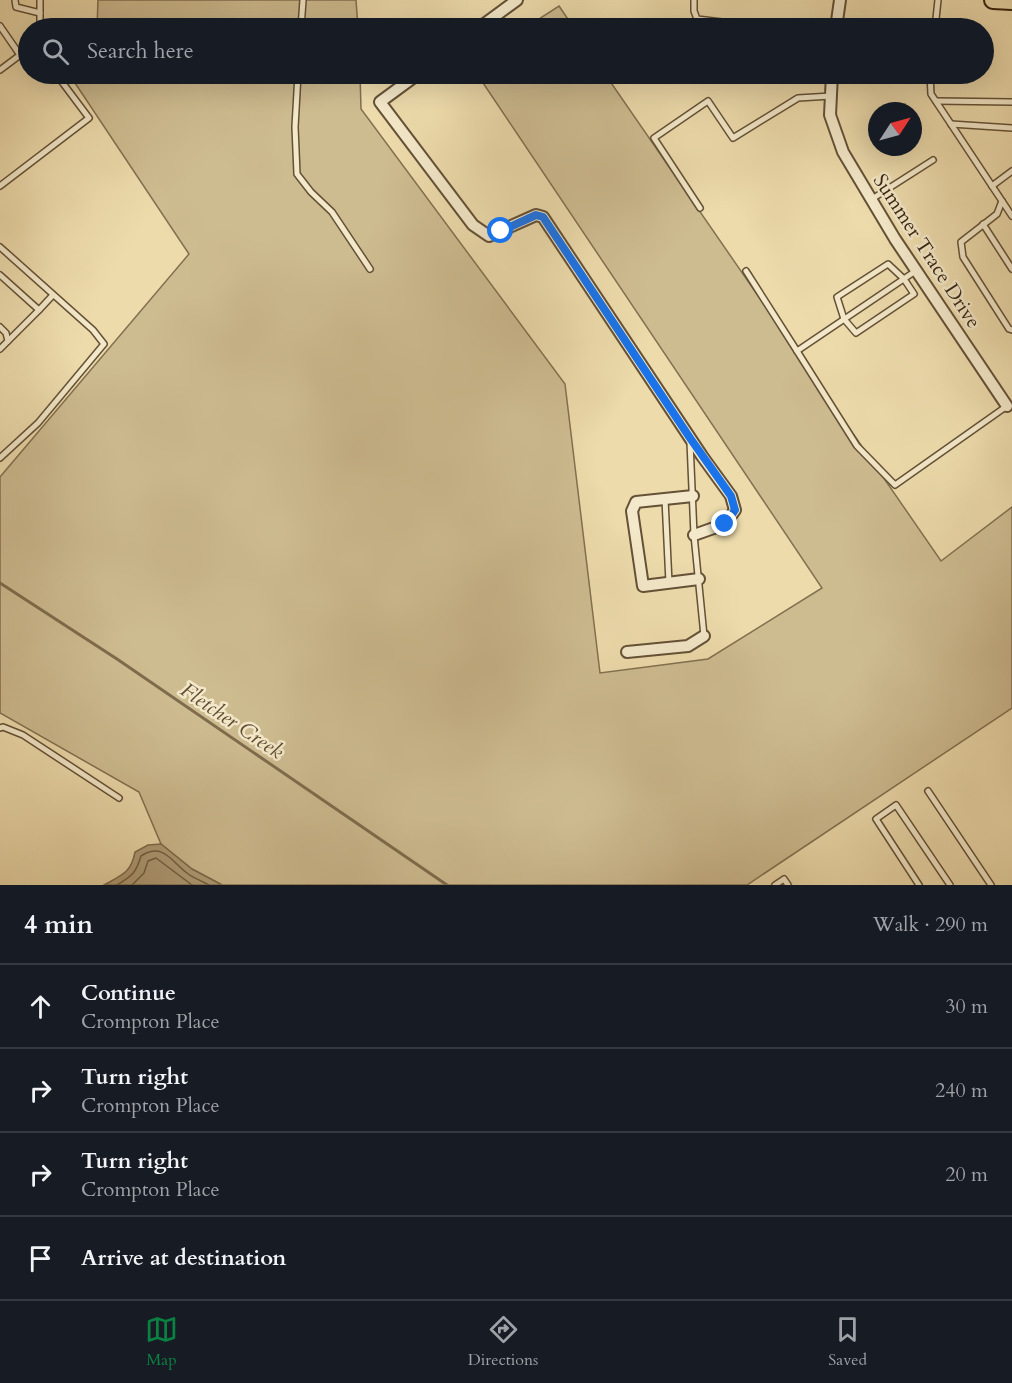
<!DOCTYPE html>
<meta charset="utf-8">
<style>
:root{--surface:#171b24;--page:#242831;--text:#f1f3f6;--muted:#9ea1a6;--line:#363941;--accent:#0b8043}
body{margin:0;font-family:Cardo,serif;background:var(--page);color:var(--text)}
.compass{position:absolute;left:868px;top:102px;width:54px;height:54px;border-radius:50%;background:var(--surface);box-shadow:0 6px 24px #0002;rotate:54deg}
.stop{position:absolute;width:18px;height:18px;margin:-14px;border:4px solid #1a73e8;border-radius:50%;background:#fff}
.stop.end{background:#1a73e8;border-color:#fff;box-shadow:0 2px 6px #0008}
.list{margin:0;padding:0;list-style:none}
h2{display:flex;justify-content:space-between;align-items:center;height:78px;margin:0;padding:0 24px;font-size:26px}
h2 small{font-size:20px;font-weight:400;color:var(--muted)}
.list li{display:grid;grid-template-columns:39px 1fr auto;gap:18px;align-items:center;box-sizing:border-box;height:84px;padding:0 24px;border-top:2px solid var(--line)}
.list b{display:block;font-size:22px;white-space:nowrap}
.list p{margin:0;font-size:20px;white-space:nowrap;color:var(--muted)}
.list em{font-size:20px;font-style:normal;color:var(--muted)}
.icon{flex:none;width:33px;height:33px;fill:none;stroke:currentColor;stroke-width:2;stroke-linecap:round;stroke-linejoin:round}
.map{position:relative;flex:none;width:1012px;height:885px;overflow:hidden}
.search{position:absolute;background:var(--surface);box-shadow:0 6px 24px #0002;left:18px;right:18px;top:18px;height:66px;display:flex;align-items:center;gap:15px;box-sizing:border-box;padding:0 21px;border-radius:33px;color:var(--muted);font-size:22px}
.sheet{height:414px;background:var(--surface)}
nav{display:flex;justify-content:space-around;align-items:center;box-sizing:border-box;height:84px;border-top:2px solid var(--line);background:var(--surface);font-size:16px;color:var(--muted)}
nav a{display:grid;justify-items:center;gap:3px}
nav .on{color:var(--accent)}
.map>svg:first-child{display:block}
.green{fill:#cebc91;stroke:#827050;stroke-width:1.5}
.water{fill:#af9c77;stroke:#7f6c4d;stroke-width:1.5}
.lines{fill:none;stroke-linecap:round;stroke-linejoin:round}
.shore{stroke:#726043;stroke-width:1.5}
.stream{stroke:#7f6c4d;stroke-width:3}
.lane-casing{stroke:#645136;stroke-width:8}
.street-casing{stroke:#645136;stroke-width:14}
.primary-casing{stroke:#36230f;stroke-width:20}
.lane{stroke:#f3e8c9;stroke-width:5}
.street{stroke:#f3e8c9;stroke-width:10}
.primary{stroke:#eddbac;stroke-width:16}
.route{stroke:#1a73e8;stroke-width:8}
.labels{text-anchor:middle;dominant-baseline:central;stroke-width:5;stroke-linejoin:round;paint-order:stroke}
.street-label{font-size:20px;fill:#36230f;stroke:#f3e8c9}
.water-label{font-size:21px;font-style:italic;fill:#604d33;stroke:#f3e8c9}
</style>
<div class="map">
<svg width="1012" height="885" viewBox="0 0 1012 885">
<rect width="100%" height="100%" fill="#eddbac"/>
<filter id="stains"><feTurbulence type="fractalNoise" baseFrequency=".00333" numOctaves="4"/><feColorMatrix values="0 0 0 0 .2 0 0 0 0 .09 0 0 0 0 .02 0 0 0 .5 -.17"/></filter>
<radialGradient id="worn" r=".72"><stop offset=".6" stop-color="#630" stop-opacity="0"/><stop offset="1" stop-color="#630" stop-opacity=".3"/></radialGradient>
<!-- green -->
<g class="green">
<polygon points="98,0 356,0 358,28 97,28"/>
<polygon points="559,6 574,28 525,28"/>
<polygon points="69,74 360,74 361,109 565,384 600,673 708,659 822,588 477,74 605,74 941,561 1012,507 1012,708 747,885 222,885 192,869 161,844 139,792 0,713 0,477 189,254"/>
</g>
<!-- water -->
<path class="water" d="M161 844 192 869 222 885H104C122 875 131 873 135 852L148 845Z"/>
<g class="lines">
<!-- shore -->
<g class="shore">
<path d="M117 885C132 876 136 873 141 856 163 842 171 861 187 873 193 878 202 881 209 885"/>
<polyline points="132,885 144,873 148,861 156,858 192,885"/>
</g>
<!-- stream -->
<polyline class="stream" points="0,583 117,659 447,885"/>
<!-- lane casing -->
<g class="lane-casing">
<g id="lane">
<polyline points="15,0 16,7 40,13"/>
<polyline points="40,0 40,28"/>
<polyline points="694,0 694,11 697,19 747,25 797,27"/>
<polyline points="0,26 20,55"/>
<polyline points="301,28 303,0"/>
<polyline points="935,28 938,0"/>
<polyline points="0,70 28,49"/>
<polyline points="298,74 295,127 297,174 311,192 332,212 370,269"/>
<polyline points="930,74 931,94 1012,216"/>
<polyline points="936,101 1012,102"/>
<polyline points="951,124 1012,128"/>
<polyline points="0,186 89,118 56,74"/>
<polyline points="992,186 1012,171"/>
<polyline points="872,199 933,160"/>
<polyline points="1002,201 997,214 961,242 963,257 1009,329 1012,330"/>
<polyline points="700,208 654,138 708,101 733,138 798,98 831,96"/>
<polyline points="983,224 1012,269"/>
<polyline points="0,247 93,330 104,344 38,423 0,458"/>
<polygon points="888,264 904,279 914,294 856,333 844,319 837,297"/>
<polyline points="746,271 797,351 917,270"/>
<polyline points="0,275 39,310 53,295"/>
<polyline points="0,327 6,333 8,341 0,349"/>
<polyline points="8,341 39,310"/>
<polyline points="797,351 857,446 895,485 1007,406"/>
<polyline points="690,442 694,535 704,636"/>
<polyline points="665,499 669,583"/>
<polyline points="0,728 3,727 23,735 119,798"/>
<polyline points="928,791 991,885"/>
<polyline points="775,885 784,879 788,885"/>
<polyline points="919,885 876,819 896,805 950,885"/>
</g>
</g>
<!-- street casing -->
<g class="street-casing">
<g id="street">
<polyline points="479,28 517,0"/>
<polyline points="836,28 840,0"/>
<polyline points="418,74 380,102 473,225 489,236 536,215 543,217 702,456 731,496 735,510 725,524 694,535"/>
<polyline points="832,74 830,115 843,152 895,239 1007,406"/>
<polyline points="693,496 636,502 632,511 643,586 699,579"/>
<polyline points="627,652 688,646 704,636"/>
</g>
</g>
<!-- primary casing -->
<g class="primary-casing">
<polyline id="primary" points="993,0 1012,1"/>
</g>
<!-- lane -->
<use href="#lane" class="lane"/>
<!-- street -->
<use href="#street" class="street"/>
<!-- primary -->
<use href="#primary" class="primary"/>
</g>
<g class="lines">
<!-- route -->
<polyline class="route" points="501,231 536,215 543,217 690,438 731,496 735,510 725,524"/>
</g>
<g class="labels">
<!-- street labels -->
<g class="street-label">
<text transform="translate(927 251) rotate(57)">Summer Trace Drive</text>
</g>
<!-- water labels -->
<g class="water-label">
<text transform="translate(232 721) rotate(34)">Fletcher Creek</text>
</g>
</g>
<rect width="100%" height="100%" filter="url(#stains)"/>
<rect width="100%" height="100%" fill="url(#worn)"/>
</svg>
<svg class="compass" viewBox="-18 -18 36 36"><path d="M0-13l5 13h-10z" fill="#e53935"/><path d="M0 13l5-13h-10z" fill="#9ea1a6"/></svg>
<div class="stop" style="left:501px;top:231px"></div>
<div class="stop end" style="left:725px;top:524px"></div>
<div class="search"><svg class="icon" aria-label="search" viewBox="0 0 24 24"><circle cx="10" cy="10" r="6"/><path d="M15 15l6 6"/></svg>Search here</div>
</div>
<section class="sheet">
<h2>4 min<small>Walk · 290 m</small></h2>
<ul class="list">
<li><svg class="icon" aria-label="ahead" viewBox="0 0 24 24"><path d="M12 20V5M6 11l6-6 6 6"/></svg><div><b>Continue</b><p>Crompton Place</p></div><em>30 m</em></li>
<li><svg class="icon" aria-label="right" viewBox="0 0 24 24"><path d="M7 20v-9h11M14 6l5 5-5 5"/></svg><div><b>Turn right</b><p>Crompton Place</p></div><em>240 m</em></li>
<li><svg class="icon" aria-label="right" viewBox="0 0 24 24"><path d="M7 20v-9h11M14 6l5 5-5 5"/></svg><div><b>Turn right</b><p>Crompton Place</p></div><em>20 m</em></li>
<li><svg class="icon" aria-label="arrive" viewBox="0 0 24 24"><path d="M6 21V4h12l-3 4 3 4H6"/></svg><div><b>Arrive at destination</b></div></li>
</ul>
</section>
<nav>
<a class="on"><svg class="icon" aria-label="map" viewBox="0 0 24 24"><path d="M3 6l6-2 6 2 6-2v14l-6 2-6-2-6 2zM9 4v14M15 6v14"/></svg>Map</a>
<a><svg class="icon" aria-label="directions" viewBox="0 0 24 24"><path d="M12 3l9 9-9 9-9-9zM9 14v-3h6M13 9l2 2-2 2"/></svg>Directions</a>
<a><svg class="icon" aria-label="saved" viewBox="0 0 24 24"><path d="M7 4h10v16l-5-4-5 4z"/></svg>Saved</a>
</nav>
